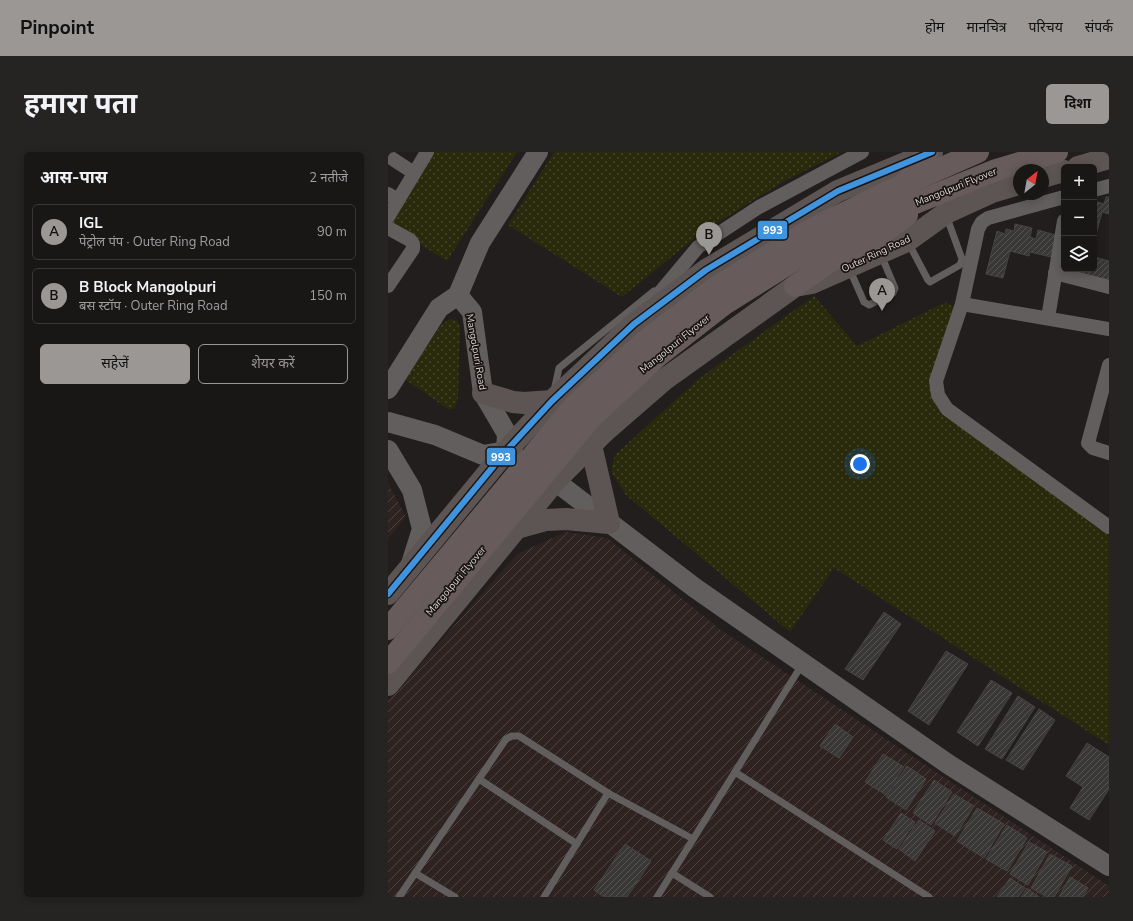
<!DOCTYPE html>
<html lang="hi">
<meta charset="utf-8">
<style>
:root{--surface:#191616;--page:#262323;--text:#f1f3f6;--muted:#9f9fa1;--line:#373535;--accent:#9b9795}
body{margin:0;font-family:"Nunito Sans","Noto Sans Devanagari",sans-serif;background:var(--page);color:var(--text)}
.controls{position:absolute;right:12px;top:12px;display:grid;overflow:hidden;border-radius:6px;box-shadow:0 2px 10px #0003}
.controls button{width:36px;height:36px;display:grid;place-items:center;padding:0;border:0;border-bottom:1px solid var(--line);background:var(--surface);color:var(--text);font:20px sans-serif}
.compass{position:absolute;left:625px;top:12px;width:36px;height:36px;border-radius:50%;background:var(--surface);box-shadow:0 2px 10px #0003;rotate:31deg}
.you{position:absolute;left:472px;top:312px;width:14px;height:14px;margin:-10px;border:3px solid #fff;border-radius:50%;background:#1a73e8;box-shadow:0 0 0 6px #1a73e833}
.badge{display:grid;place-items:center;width:26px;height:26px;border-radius:50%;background:var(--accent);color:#111;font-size:13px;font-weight:700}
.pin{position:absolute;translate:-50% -33px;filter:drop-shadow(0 1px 2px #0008)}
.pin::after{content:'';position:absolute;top:21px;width:14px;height:12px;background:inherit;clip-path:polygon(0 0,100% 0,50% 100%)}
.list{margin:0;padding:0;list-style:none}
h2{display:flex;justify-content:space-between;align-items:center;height:52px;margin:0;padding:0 16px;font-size:17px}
h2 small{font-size:13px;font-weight:400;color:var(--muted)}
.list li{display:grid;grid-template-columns:26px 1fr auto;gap:12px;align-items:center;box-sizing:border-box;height:56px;margin:0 8px 8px;padding:0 8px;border:1px solid var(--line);border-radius:6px}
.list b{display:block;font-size:15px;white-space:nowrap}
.list p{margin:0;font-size:13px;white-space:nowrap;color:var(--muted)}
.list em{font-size:13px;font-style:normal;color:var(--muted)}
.actions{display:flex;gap:8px;padding:12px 16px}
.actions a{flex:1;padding:9px 0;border:1px solid var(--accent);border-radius:6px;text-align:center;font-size:14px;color:var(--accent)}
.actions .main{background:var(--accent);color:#111}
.icon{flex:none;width:22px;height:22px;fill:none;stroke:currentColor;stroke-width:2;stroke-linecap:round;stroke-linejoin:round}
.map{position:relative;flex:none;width:721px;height:745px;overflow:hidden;border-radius:6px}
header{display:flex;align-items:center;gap:24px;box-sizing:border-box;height:56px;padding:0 20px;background:var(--accent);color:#111}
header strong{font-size:19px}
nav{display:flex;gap:22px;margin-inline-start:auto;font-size:14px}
.intro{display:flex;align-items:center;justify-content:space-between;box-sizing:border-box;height:96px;padding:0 24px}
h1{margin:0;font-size:28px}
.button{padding:10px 18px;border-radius:6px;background:var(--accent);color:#111;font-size:14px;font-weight:700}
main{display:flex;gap:24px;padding:0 24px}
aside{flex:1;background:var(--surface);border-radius:6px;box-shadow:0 2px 10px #0003}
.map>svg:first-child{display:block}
.industrial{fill:url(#industrial-furrows)}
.park{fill:url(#park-dots)}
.building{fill:url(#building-hatch);stroke:#464443}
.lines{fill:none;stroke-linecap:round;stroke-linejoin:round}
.lane{stroke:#615e5d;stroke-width:7}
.street{stroke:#615e5d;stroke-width:14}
.secondary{stroke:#615e5d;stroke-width:20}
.primary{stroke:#5d5554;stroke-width:22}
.highway{stroke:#675b5b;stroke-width:22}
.bus-1-casing{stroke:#1a1412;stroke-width:9}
.bus-1{stroke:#4094de;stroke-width:6}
.labels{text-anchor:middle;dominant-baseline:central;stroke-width:3.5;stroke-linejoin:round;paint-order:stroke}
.street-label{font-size:10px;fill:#dcd8d6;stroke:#1a1412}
.line-badge{stroke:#1a1412;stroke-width:1.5}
.badge-label{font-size:11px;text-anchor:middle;font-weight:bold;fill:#fff}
</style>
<header>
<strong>Pinpoint</strong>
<nav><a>होम</a><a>मानचित्र</a><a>परिचय</a><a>संपर्क</a></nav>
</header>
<div class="intro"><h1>हमारा पता</h1><a class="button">दिशा</a></div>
<main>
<aside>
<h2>आस-पास<small>2 नतीजे</small></h2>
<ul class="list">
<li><span class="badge">A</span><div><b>IGL</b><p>पेट्रोल पंप · Outer Ring Road</p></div><em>90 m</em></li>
<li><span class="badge">B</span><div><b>B Block Mangolpuri</b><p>बस स्टॉप · Outer Ring Road</p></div><em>150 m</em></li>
</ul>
<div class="actions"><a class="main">सहेजें</a><a>शेयर करें</a></div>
</aside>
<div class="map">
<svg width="721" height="745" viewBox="0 0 721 745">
<defs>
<pattern id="industrial-furrows" width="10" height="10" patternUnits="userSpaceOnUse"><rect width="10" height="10" fill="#2e2320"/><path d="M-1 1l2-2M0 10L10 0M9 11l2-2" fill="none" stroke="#4c4240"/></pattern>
<pattern id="park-dots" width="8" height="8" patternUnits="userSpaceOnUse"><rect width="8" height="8" fill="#282a0b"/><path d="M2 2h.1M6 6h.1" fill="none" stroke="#47482e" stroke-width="1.8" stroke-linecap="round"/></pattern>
<pattern id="building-hatch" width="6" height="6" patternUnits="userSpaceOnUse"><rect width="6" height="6" fill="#3a3837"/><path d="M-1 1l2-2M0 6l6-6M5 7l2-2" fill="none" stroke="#565453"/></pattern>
</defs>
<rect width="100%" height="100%" fill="#211e1d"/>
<!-- industrial -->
<g class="industrial">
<polygon points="0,331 18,365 0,387"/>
<polygon points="178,380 219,386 333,478 721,734 721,745 0,745 0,549 129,402"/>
</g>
<!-- park -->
<g class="park">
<polygon points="43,0 129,0 59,109 0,72"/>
<polygon points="166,0 454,0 398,28 313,81 234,145 120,73"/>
<polygon points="426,144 469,194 558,150 571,159 546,243 721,374 721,593 446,416 402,480 238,343 223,319 227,303 313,225"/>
<polygon points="62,167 69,169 72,174 70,246 66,257 60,257 18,228 30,207 53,173"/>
</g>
<!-- building -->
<g class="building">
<polygon points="718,45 721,45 721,62 714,60 706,90 706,49 716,52"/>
<polygon points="627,72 644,76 642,85 648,87 650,78 668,83 663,105 642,100 641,104 622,99 615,126 598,122 609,79 617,82 618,77 626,79"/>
<polygon points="706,105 721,109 721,130 683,120 684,117 706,117"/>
<polygon points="496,460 513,472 475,528 457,517"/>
<polygon points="558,499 580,512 541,573 520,559"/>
<polygon points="603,528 624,541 590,594 569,580"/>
<polygon points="630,544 647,555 614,607 597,597"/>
<polygon points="651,557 667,568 635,618 618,608"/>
<polygon points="447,572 465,585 451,606 432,594"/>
<polygon points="699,591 721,605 721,637 701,668 682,656 695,635 678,624"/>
<polygon points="495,602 516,615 498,643 477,630"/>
<polygon points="519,614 538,627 518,658 498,645"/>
<polygon points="546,628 564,640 543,673 525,661"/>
<polygon points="566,642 586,654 567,684 547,671"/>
<polygon points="589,656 616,672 596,706 569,689"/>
<polygon points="513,661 527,670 509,697 495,688"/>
<polygon points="531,668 547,679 527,709 511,697"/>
<polygon points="619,673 639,686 619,719 598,707"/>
<polygon points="641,690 659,700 640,733 622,722"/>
<polygon points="237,692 263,709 239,745 216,745 206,738"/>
<polygon points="662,702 684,714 666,745 659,745 643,736"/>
<polygon points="682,725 700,736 695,745 671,745"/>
<polygon points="622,726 637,736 630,745 609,745"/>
<polygon points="639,736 651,745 633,745"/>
</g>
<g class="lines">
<!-- lane -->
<g class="lane">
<polyline points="520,90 540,128 542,130 572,113 574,107 558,63"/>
<polyline points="461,116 476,150 481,153 505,141 507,136 493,103"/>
<polyline points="166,239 171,216 266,139"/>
<polyline points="347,620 541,745"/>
<polyline points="91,627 189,692"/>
<polyline points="27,721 67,745"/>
<polyline points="284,721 322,745"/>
<polyline points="11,745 118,587 124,584 131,584 220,641"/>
<polyline points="156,745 220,641 305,687"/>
<polyline points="269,745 415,511"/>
</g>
<!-- street -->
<g class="street">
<polyline points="0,4 26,21"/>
<polyline points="706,38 721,34"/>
<polyline points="0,42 10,48"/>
<polyline points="676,45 600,66 594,70 590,77 574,152 548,229 550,243 559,257 721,375"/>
<polyline points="0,65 39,0"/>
<polyline points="0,76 22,88 25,92 25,97 0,134"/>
<polyline points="667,121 721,135"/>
<polyline points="264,150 310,95 371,55 474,0"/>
<polyline points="574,152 721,177"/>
<polyline points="660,166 676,69"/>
<polyline points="721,213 700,291 705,296 721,301"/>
</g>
<!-- secondary -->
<g class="secondary">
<polyline points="70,143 84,160 95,241 119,282 118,299"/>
<polyline points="0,237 51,156 70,143 92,91 150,0"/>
<polyline points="0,270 47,283 95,303 118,299"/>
<polyline points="0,298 24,338 34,377 23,412"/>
<polyline points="118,299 167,329 307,436 560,612 721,714"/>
</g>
<!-- primary -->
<g class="primary">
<polyline points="690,15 721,6"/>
<polyline points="655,25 676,19"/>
<polyline points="95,241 125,250 136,251 164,249"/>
<polyline points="129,376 158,368 178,367 221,371 203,293"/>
<polyline points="0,442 118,299 164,249 246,172 318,118 450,39 544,0"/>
<polyline points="0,533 167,329 216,280 277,227 407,134 424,131 519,89 558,61 604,40 631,32"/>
</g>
<!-- highway -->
<g class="highway">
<polyline points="518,30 539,2"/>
<polyline points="407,134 441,110 483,90 519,63"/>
<polyline points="0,477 186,254 258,188 327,136 422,78 497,41 590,0"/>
<polyline points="0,511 202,267 271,203 335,153 427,95 500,62 608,18 669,0"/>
</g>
<!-- bus-1 casing -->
<g class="bus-1-casing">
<polyline id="bus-1" points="0,442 118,299 164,249 246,172 318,118 450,39 544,0"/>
</g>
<!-- bus-1 -->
<use href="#bus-1" class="bus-1"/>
</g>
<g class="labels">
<!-- street labels -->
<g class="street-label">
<text transform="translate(568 35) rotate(-22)">Mangolpuri Flyover</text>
<text transform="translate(488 102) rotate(-25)">Outer Ring Road</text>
<text transform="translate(287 192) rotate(-39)">Mangolpuri Flyover</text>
<text transform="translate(88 200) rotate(80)">Mangolpuri Road</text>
<text transform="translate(68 429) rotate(-50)">Mangolpuri Flyover</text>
</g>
</g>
<g class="line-badge">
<rect x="369" y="68" width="31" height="20" rx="4" fill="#4094de"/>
<rect x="98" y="295" width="30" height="19" rx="4" fill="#4094de"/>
</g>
<g class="badge-label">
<text x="385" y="82">993</text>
<text x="113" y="309">993</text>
</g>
</svg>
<div class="controls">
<button>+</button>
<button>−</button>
<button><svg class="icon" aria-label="layers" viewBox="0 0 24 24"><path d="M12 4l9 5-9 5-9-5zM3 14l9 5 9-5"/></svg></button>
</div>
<svg class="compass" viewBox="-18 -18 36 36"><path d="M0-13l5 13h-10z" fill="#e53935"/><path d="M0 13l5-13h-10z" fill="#9f9fa1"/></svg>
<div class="you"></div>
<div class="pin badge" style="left:494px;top:159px">A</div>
<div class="pin badge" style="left:321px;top:103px">B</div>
</div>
</main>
